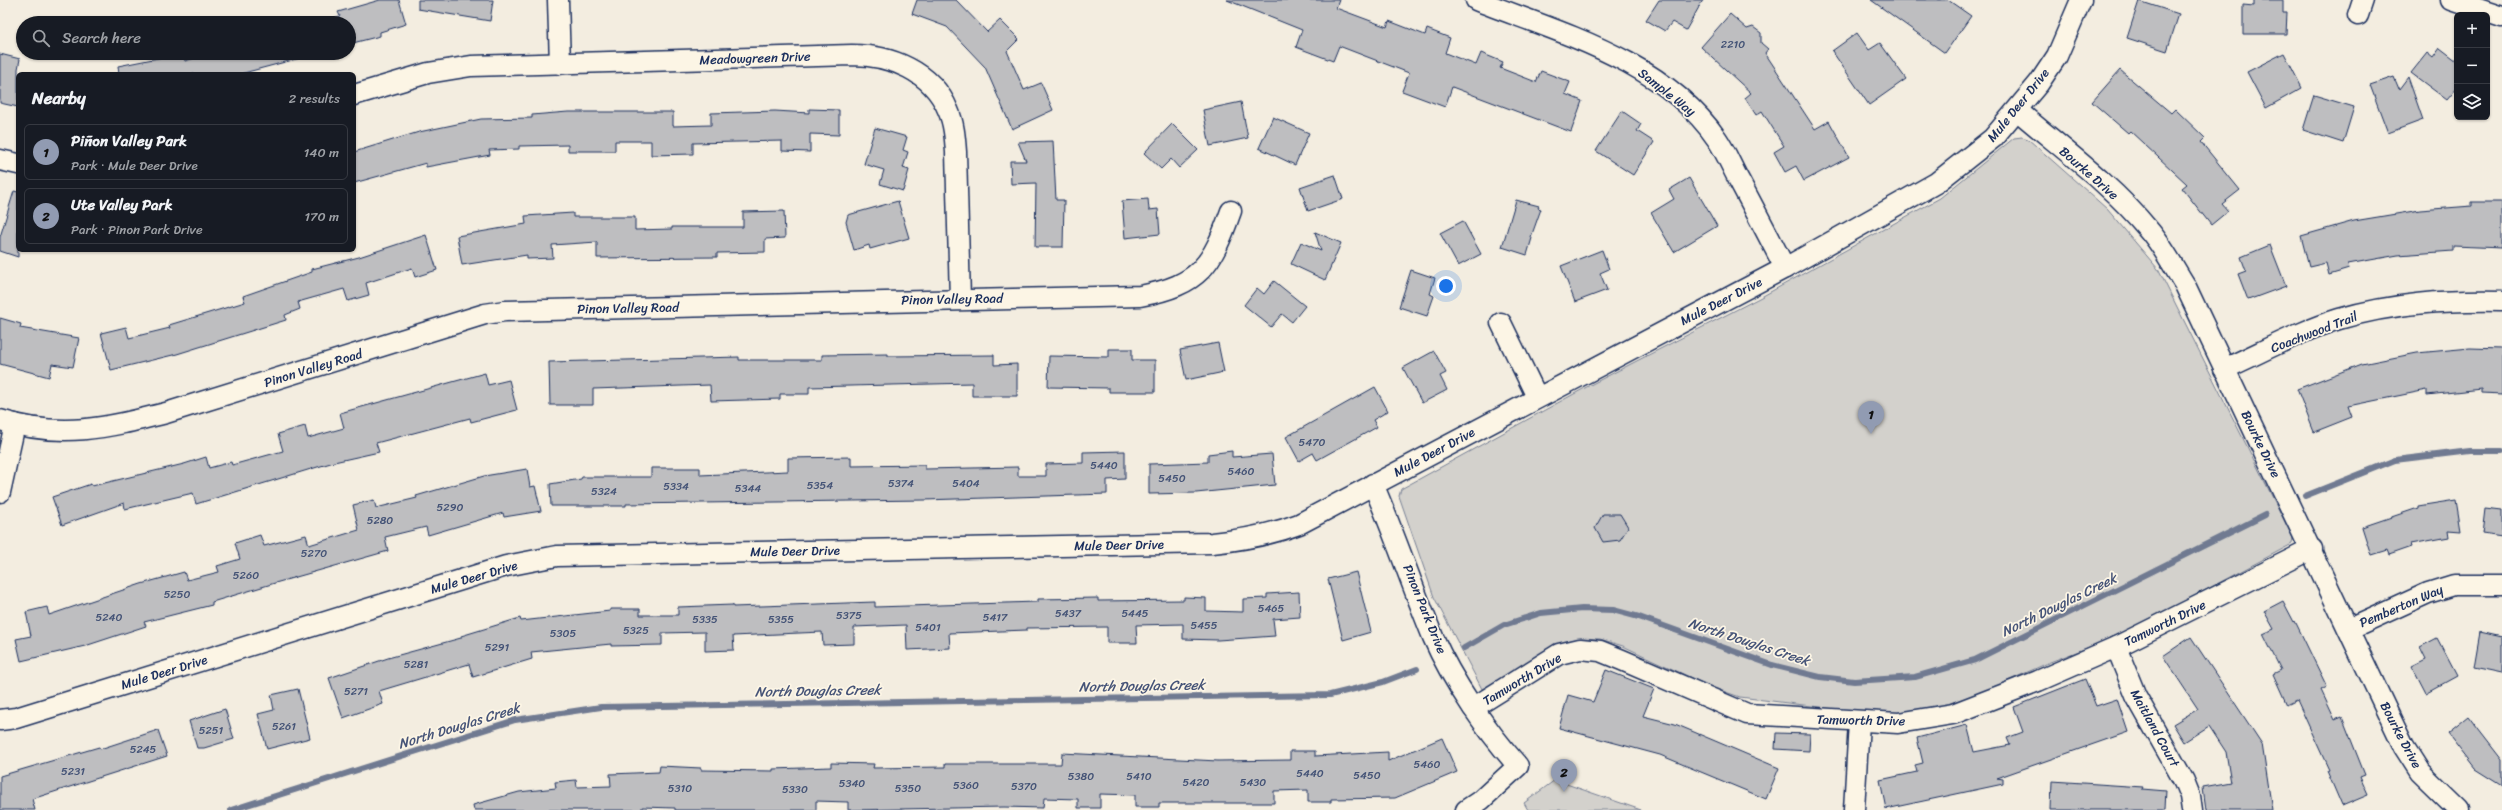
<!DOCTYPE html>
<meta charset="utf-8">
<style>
:root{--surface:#171b24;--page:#242831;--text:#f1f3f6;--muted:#9ea1a6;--line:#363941;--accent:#919bb2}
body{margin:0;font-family:Sriracha,sans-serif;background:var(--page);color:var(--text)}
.controls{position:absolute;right:12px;top:12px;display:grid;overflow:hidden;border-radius:6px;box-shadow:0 1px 3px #0004}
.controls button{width:36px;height:36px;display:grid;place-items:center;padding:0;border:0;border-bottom:1px solid var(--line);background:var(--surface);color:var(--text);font:20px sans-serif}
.you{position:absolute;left:1446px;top:286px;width:14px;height:14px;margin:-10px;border:3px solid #fff;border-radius:50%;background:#1a73e8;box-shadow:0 0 0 6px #1a73e833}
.badge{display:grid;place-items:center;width:26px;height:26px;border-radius:50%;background:var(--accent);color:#111;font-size:13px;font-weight:700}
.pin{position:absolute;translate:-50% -33px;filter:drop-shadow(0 1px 2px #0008)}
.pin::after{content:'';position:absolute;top:21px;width:14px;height:12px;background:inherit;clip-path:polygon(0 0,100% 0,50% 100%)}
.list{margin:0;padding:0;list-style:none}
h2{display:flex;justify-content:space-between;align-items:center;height:52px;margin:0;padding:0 16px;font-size:17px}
h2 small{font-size:13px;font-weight:400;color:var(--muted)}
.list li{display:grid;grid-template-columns:26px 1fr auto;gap:12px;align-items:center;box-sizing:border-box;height:56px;margin:0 8px 8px;padding:0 8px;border:1px solid var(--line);border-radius:6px}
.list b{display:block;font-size:15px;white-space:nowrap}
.list p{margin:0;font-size:13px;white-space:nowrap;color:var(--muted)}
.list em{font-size:13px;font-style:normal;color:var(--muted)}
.icon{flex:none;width:22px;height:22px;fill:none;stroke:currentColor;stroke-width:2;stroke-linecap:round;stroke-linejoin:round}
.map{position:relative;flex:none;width:2502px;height:810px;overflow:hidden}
.search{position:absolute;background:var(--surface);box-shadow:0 1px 3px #0004;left:16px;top:16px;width:340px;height:44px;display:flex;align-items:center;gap:10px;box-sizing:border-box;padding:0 14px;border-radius:22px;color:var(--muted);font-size:15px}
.panel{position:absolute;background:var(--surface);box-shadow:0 1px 3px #0004;left:16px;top:72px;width:340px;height:180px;border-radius:6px}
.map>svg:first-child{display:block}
.green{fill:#d3d1cc;stroke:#778095}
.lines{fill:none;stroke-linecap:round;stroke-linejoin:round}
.stream{stroke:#707a91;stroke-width:6}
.building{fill:#bebec0;stroke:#1b2f5e}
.street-casing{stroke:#1b2f5e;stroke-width:23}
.street{stroke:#fcf5e5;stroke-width:20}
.labels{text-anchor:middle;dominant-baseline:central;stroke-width:3.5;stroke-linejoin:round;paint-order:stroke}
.number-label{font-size:11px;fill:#445376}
.street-label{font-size:13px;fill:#1b2f5e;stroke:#fcf5e5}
.water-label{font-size:14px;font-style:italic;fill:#465478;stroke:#fcf5e5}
</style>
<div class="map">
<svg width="2502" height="810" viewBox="0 0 2502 810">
<rect width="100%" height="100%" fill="#f3ede0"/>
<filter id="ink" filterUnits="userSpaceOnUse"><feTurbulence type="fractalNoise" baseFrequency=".025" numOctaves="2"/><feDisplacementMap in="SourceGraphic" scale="8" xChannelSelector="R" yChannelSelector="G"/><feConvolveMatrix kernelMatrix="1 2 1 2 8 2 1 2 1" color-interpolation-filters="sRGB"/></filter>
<g filter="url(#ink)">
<!-- green -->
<g class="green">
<polygon points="2022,137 2028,139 2107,209 2158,269 2293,538 2292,544 2121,635 2050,662 1983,692 1933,709 1892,713 1835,709 1740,697 1711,687 1623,646 1600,639 1582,638 1563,643 1482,689 1434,597 1399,496 1401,489 1594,383 1763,296 1940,198 2014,138"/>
<polygon points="1555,780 1641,810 1528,810 1524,803"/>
</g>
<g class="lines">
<!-- stream -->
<g class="stream">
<polyline points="2305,496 2395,460 2470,451 2502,451"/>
<polyline points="1464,648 1504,625 1541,613 1582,609 1613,610 1639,617 1772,665 1820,677 1854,681 1915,677 1975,660 2265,515"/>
<polyline points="231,810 515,720 601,707 1330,695 1383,682 1417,669"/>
</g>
</g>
<!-- building -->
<g class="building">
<polygon points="380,0 399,0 406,24 380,32 380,36 349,44 349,23 315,23 340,16 338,12"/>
<polygon points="418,0 493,0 490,21 418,9"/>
<polygon points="917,0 956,0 987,32 1000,20 1019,39 1007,51 1024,90 1041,83 1053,110 1012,129 985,67 947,27 912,14"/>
<polygon points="1227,0 1339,0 1336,8 1387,27 1389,21 1425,35 1427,29 1450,38 1445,53 1476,65 1481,53 1503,62 1500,68 1536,82 1541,71 1570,82 1565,94 1582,101 1571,132 1452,87 1445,107 1402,91 1409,73 1339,46 1333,61 1296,47 1302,30"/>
<polygon points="1659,0 1703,0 1686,30 1672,22 1665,31 1646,20"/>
<polygon points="1871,0 1948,0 1971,16 1945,53"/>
<polygon points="2254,0 2283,0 2283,13 2287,13 2286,34 2243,34 2243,5 2254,6"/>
<polygon points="2139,1 2179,14 2167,51 2127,38"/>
<polygon points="1730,14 1747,29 1753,27 1761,33 1761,43 1768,49 1765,53 1815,129 1829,121 1849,157 1804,181 1796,166 1785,172 1774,152 1784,146 1762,111 1756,115 1745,98 1751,93 1701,47"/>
<polygon points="1857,33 1869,50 1880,43 1906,79 1869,105 1832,51"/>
<polygon points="2440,48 2457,61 2457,88 2447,100 2411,73 2427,53 2433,58"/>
<polygon points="183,53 185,61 211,53 319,53 240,74 119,74 118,66"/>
<polygon points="2284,53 2302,88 2266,108 2247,72"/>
<polygon points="0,54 20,59 18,69 18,107 0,103"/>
<polygon points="2120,70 2171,113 2175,109 2205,138 2201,142 2240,190 2222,204 2228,211 2211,225 2182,188 2187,184 2130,131 2128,133 2092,102"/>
<polygon points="2394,77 2399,89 2408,77 2423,120 2388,133 2370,85"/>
<polygon points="2314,95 2354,107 2343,143 2303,130"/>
<polygon points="1241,102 1248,138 1210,146 1203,110"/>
<polygon points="809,109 839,110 839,135 810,134 810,152 782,151 782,141 693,143 693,154 651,155 651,141 615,141 615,151 568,151 568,145 519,146 519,149 489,150 490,155 426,167 426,163 354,183 354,152 419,132 481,119 532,118 532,115 568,112 673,112 673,126 711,125 711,113 775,111 809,113"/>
<polygon points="1622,111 1641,124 1637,131 1654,142 1633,175 1596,151"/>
<polygon points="1273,117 1309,133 1295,165 1259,148"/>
<polygon points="1172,124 1198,150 1179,168 1171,159 1161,169 1144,153"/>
<polygon points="875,128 907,137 903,150 908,152 903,168 909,170 903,191 880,184 884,170 864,164"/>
<polygon points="1053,141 1056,200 1064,200 1063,247 1035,247 1036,183 1011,184 1010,161 1026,161 1018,142"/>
<polygon points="1335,175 1343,199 1308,211 1300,187"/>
<polygon points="1689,178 1717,226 1674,252 1651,213 1674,199 1669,190"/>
<polygon points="14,191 18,192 18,257 0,251 0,237"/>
<polygon points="1148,199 1149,210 1158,209 1160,234 1125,238 1122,201"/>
<polygon points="1516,200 1539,206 1538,208 1541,209 1531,237 1532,238 1527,255 1502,247"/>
<polygon points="898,201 909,238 870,249 869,245 854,250 846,222 848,215"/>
<polygon points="2472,202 2502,202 2502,248 2453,246 2453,251 2398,255 2348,264 2349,269 2329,275 2326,263 2309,267 2301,236 2354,221 2420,210 2472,206"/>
<polygon points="784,211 785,238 765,239 765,252 717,253 717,257 597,258 597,242 552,245 553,258 527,259 527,255 462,265 457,236 526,224 525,216 573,213 573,217 635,217 635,230 672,229 672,227 743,227 743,212"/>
<polygon points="1463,221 1481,254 1458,266 1440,233"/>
<polygon points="1315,232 1341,243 1325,280 1291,264 1301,242 1321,251"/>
<polygon points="426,235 437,270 415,277 412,268 366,283 369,295 348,301 344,289 298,302 300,309 285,315 286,320 177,354 111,370 101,333 126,327 129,338 170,328 169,325 245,302 243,296 312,272 312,269 359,257"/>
<polygon points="2270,245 2286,286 2248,300 2238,274 2246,271 2241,257"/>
<polygon points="1602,250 1609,269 1600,273 1607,290 1575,302 1561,266"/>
<polygon points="1411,270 1435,278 1430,294 1434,296 1427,316 1399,307"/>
<polygon points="1274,281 1305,306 1292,322 1282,314 1271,327 1244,305 1257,288 1264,294"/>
<polygon points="0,318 21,324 20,328 79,338 73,367 52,364 49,377 0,364"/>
<polygon points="1218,343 1224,372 1186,380 1180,350"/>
<polygon points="2470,348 2502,349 2502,394 2482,393 2482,389 2427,395 2427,390 2348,406 2352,417 2314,432 2297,389 2362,364 2417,353"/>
<polygon points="1109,349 1132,349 1132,360 1155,360 1155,392 1109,392 1109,388 1048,387 1049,356 1109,357"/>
<polygon points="1434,351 1446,373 1440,376 1447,390 1422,403 1403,368"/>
<polygon points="888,354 888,356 994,355 994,365 1017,364 1017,396 972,396 972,383 809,387 809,394 780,394 780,399 711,401 710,385 593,389 593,405 550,405 549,362 739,357 739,360 822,360 822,355"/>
<polygon points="485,373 488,385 509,380 517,410 471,422 470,418 376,443 379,452 334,462 196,504 193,493 125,509 124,503 62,525 52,497 91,484 92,486 184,464 206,457 209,468 231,462 232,465 283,451 278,434 305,426 308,438 344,428 340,413"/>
<polygon points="1375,387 1388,411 1373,420 1377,427 1317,460 1313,453 1299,461 1286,437"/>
<polygon points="1125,451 1125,479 1107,480 1107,494 925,500 626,504 626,506 551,506 550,484 581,479 582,477 651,477 651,468 700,468 700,475 788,471 788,458 851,457 851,466 925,465 925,469 1018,467 1018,476 1046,476 1046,464 1083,463 1083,452"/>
<polygon points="1232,451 1232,457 1272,454 1275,485 1196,493 1149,494 1149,464 1208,462 1208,454"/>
<polygon points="527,469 530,487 535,486 541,511 504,517 503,513 428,535 426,527 385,537 388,551 275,583 212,602 212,605 144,622 146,626 85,646 21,661 16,639 31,636 26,612 47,607 49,615 141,584 184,572 187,580 219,572 217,566 240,559 235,543 260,535 264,546 306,535 309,545 359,530 353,505 374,500 376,508 417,498 416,496 484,476"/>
<polygon points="2456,500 2461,531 2448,530 2449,537 2411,544 2412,547 2389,555 2387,550 2371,555 2362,527 2418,508 2418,506"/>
<polygon points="2485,509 2502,511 2502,537 2482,534"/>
<polygon points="1603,514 1620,514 1628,527 1620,540 1603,542 1595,528"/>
<polygon points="1356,572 1371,632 1343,640 1328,579"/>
<polygon points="1299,592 1300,617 1273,619 1275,636 1218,640 1183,639 1183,624 1136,625 1137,643 1107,643 1107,627 1027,628 1027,630 949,633 950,648 907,650 906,625 854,627 854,644 823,645 822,632 733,636 734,650 705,651 705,632 662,633 662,645 611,646 611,644 531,652 532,659 473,677 469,664 379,691 383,704 343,718 329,678 388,658 461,638 461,636 520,618 521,621 610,611 610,609 640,609 640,615 678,615 678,607 733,605 733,607 875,602 875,607 1038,602 1038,599 1098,598 1098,601 1184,600 1184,597 1206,598 1206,611 1243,612 1243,599 1267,598 1267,594"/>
<polygon points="2283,601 2294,622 2295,621 2327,687 2321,690 2335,720 2342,717 2365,775 2360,777 2368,795 2342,806 2327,771 2329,770 2297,700 2287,705 2273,674 2281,670 2263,634 2274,629 2264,611"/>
<polygon points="2480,632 2502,637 2502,673 2474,667"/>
<polygon points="2191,637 2262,744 2272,810 2206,810 2203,787 2231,782 2226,752 2209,726 2184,742 2173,724 2198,709 2163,656"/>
<polygon points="2437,638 2457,676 2426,693 2412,666 2426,659 2420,647"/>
<polygon points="1606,670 1654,689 1643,716 1675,724 1779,768 1766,799 1660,755 1559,728 1568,695 1593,702"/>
<polygon points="2085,679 2096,706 2117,699 2128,732 1997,778 2003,779 2003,784 1886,809 1880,780 1917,772 1915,765 1923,763 1917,738 1967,725 1974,752 2010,745 2007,738 2023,732 2014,707"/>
<polygon points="298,689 310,738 267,749 258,714 274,710 271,695"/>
<polygon points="225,709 234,739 204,748 197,748 189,721"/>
<polygon points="2468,716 2502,760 2502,786 2475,769 2447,733"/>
<polygon points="158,730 167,756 32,799 35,810 0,810 0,776 99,747 100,749"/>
<polygon points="1776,733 1810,734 1809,751 1775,749"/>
<polygon points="1442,738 1457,772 1395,798 1331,799 1331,802 1308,802 1308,790 1274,791 1274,803 1159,803 1159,807 1135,807 1135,795 1100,794 1100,808 1078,808 1078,799 1044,798 1043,808 1004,807 848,810 848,802 816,801 816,810 675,810 675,808 642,807 642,810 474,810 473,805 519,792 556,788 555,782 576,780 577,787 611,786 610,774 659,772 660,766 701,768 701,770 773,771 773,769 831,767 831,763 874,764 873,768 945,767 945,764 1061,764 1062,753 1218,761 1290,760 1290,751 1315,751 1315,756 1388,752 1388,761"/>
<polygon points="2052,781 2143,787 2142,789 2166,791 2165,810 2051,810"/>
</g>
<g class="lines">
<!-- street casing -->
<g class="street-casing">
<g id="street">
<polyline points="558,0 560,64"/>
<path d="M1476 0C1560 33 1663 60 1717 139 1726 152 1732 168 1740 182 1755 210 1770 239 1785 268"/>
<polyline points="2451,0 2502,17"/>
<polyline points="2358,15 2363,0"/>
<path d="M354 95 428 73 471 66 852 55C890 55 932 71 948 110 954 123 955 138 956 152L960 299"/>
<path d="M2017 110C2061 148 2111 184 2148 229 2163 246 2173 266 2185 285L2404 747 2420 772 2459 810"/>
<polyline points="0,160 18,164"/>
<polyline points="1501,323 1537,397"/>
<path d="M2224 369C2262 352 2300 331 2339 319 2393 303 2446 300 2502 301"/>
<path d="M0 420C61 439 106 428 166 413L485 314 505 311 1140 296C1200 285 1212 265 1231 211"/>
<path d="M1373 484C1395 535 1412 586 1433 637 1452 681 1487 731 1518 766L1481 800 1466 810"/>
<polyline points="0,492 15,424"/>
<polyline points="2349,629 2428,593 2454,585 2502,585"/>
<polyline points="2116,647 2136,696 2184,781 2190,796 2192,810"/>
<polyline points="1473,708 1559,654 1580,649 1600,651 1622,660 1747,714 1898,723 1953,714 2038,681 2116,647 2312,549"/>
<path d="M0 720 16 718 506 566 557 556 1212 543C1242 540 1270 535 1299 524L1785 268 1936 183 1993 138 2039 83 2057 56 2081 0"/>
<polyline points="1854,810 1859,722"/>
</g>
</g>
<!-- street -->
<use href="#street" class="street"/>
</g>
</g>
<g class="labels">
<!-- number labels -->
<g class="number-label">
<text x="1733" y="44">2210</text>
<text x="1312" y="442">5470</text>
<text x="1104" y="465">5440</text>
<text x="1241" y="471">5460</text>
<text x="1172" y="478">5450</text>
<text x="901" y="483">5374</text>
<text x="966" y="483">5404</text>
<text x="820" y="485">5354</text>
<text x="676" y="486">5334</text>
<text x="748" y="488">5344</text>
<text x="604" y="491">5324</text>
<text x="450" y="507">5290</text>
<text x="380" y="520">5280</text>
<text x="314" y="553">5270</text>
<text x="246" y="575">5260</text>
<text x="177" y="594">5250</text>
<text x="1271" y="608">5465</text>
<text x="1068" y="613">5437</text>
<text x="1135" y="613">5445</text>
<text x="849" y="615">5375</text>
<text x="109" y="617">5240</text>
<text x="995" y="617">5417</text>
<text x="705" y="619">5335</text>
<text x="781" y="619">5355</text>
<text x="1204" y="625">5455</text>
<text x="928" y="627">5401</text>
<text x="636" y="630">5325</text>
<text x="563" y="633">5305</text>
<text x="497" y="647">5291</text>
<text x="416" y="664">5281</text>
<text x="356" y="691">5271</text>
<text x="284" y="726">5261</text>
<text x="211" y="730">5251</text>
<text x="143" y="749">5245</text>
<text x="1427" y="764">5460</text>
<text x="73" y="771">5231</text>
<text x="1310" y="773">5440</text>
<text x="1367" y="775">5450</text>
<text x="1081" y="776">5380</text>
<text x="1139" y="776">5410</text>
<text x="1196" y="782">5420</text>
<text x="1253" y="782">5430</text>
<text x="852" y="783">5340</text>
<text x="966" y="785">5360</text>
<text x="1024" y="786">5370</text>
<text x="680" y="788">5310</text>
<text x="908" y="788">5350</text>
<text x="795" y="789">5330</text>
</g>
<!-- street labels -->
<g class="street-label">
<text transform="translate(755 58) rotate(-2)">Meadowgreen Drive</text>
<text transform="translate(1667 92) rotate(38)">Sample Way</text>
<text transform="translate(2018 105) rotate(-51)">Mule Deer Drive</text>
<text transform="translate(2089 173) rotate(41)">Bourke Drive</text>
<text transform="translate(952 299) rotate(-1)">Pinon Valley Road</text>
<text transform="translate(1721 301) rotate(-27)">Mule Deer Drive</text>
<text transform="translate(628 308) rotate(-1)">Pinon Valley Road</text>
<text transform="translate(2314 332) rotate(-21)">Coachwood Trail</text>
<text transform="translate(313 368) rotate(-17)">Pinon Valley Road</text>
<text transform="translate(2261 444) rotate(64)">Bourke Drive</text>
<text transform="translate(1434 452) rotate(-28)">Mule Deer Drive</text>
<text transform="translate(1119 545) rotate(-1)">Mule Deer Drive</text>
<text transform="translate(795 551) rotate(-1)">Mule Deer Drive</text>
<text transform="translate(474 577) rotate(-16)">Mule Deer Drive</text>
<text transform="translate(2401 606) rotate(-23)">Pemberton Way</text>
<text transform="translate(1425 609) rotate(68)">Pinon Park Drive</text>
<text transform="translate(2165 623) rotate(-26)">Tamworth Drive</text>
<text transform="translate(164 672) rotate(-17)">Mule Deer Drive</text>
<text transform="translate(1522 679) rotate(-31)">Tamworth Drive</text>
<text transform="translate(1861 720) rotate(1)">Tamworth Drive</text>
<text transform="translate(2155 728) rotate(61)">Maitland Court</text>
<text transform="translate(2401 735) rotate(62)">Bourke Drive</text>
</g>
<!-- water labels -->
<g class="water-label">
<text transform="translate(2059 605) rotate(-26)">North Douglas Creek</text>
<text transform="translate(1749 642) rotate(18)">North Douglas Creek</text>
<text transform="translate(1142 686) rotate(-1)">North Douglas Creek</text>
<text transform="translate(818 691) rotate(-1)">North Douglas Creek</text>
<text transform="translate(459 726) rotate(-17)">North Douglas Creek</text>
</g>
</g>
</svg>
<div class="controls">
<button>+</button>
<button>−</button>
<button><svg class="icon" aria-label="layers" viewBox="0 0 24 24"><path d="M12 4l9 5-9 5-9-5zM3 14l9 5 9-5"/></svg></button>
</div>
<div class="you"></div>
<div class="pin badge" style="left:1871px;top:434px">1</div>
<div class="pin badge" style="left:1564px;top:792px">2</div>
<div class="search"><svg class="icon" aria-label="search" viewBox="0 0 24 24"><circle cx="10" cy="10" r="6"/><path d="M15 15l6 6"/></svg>Search here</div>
<section class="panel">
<h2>Nearby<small>2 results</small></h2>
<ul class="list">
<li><span class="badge">1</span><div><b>Piñon Valley Park</b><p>Park · Mule Deer Drive</p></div><em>140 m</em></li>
<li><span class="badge">2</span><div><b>Ute Valley Park</b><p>Park · Pinon Park Drive</p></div><em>170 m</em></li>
</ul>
</section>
</div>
